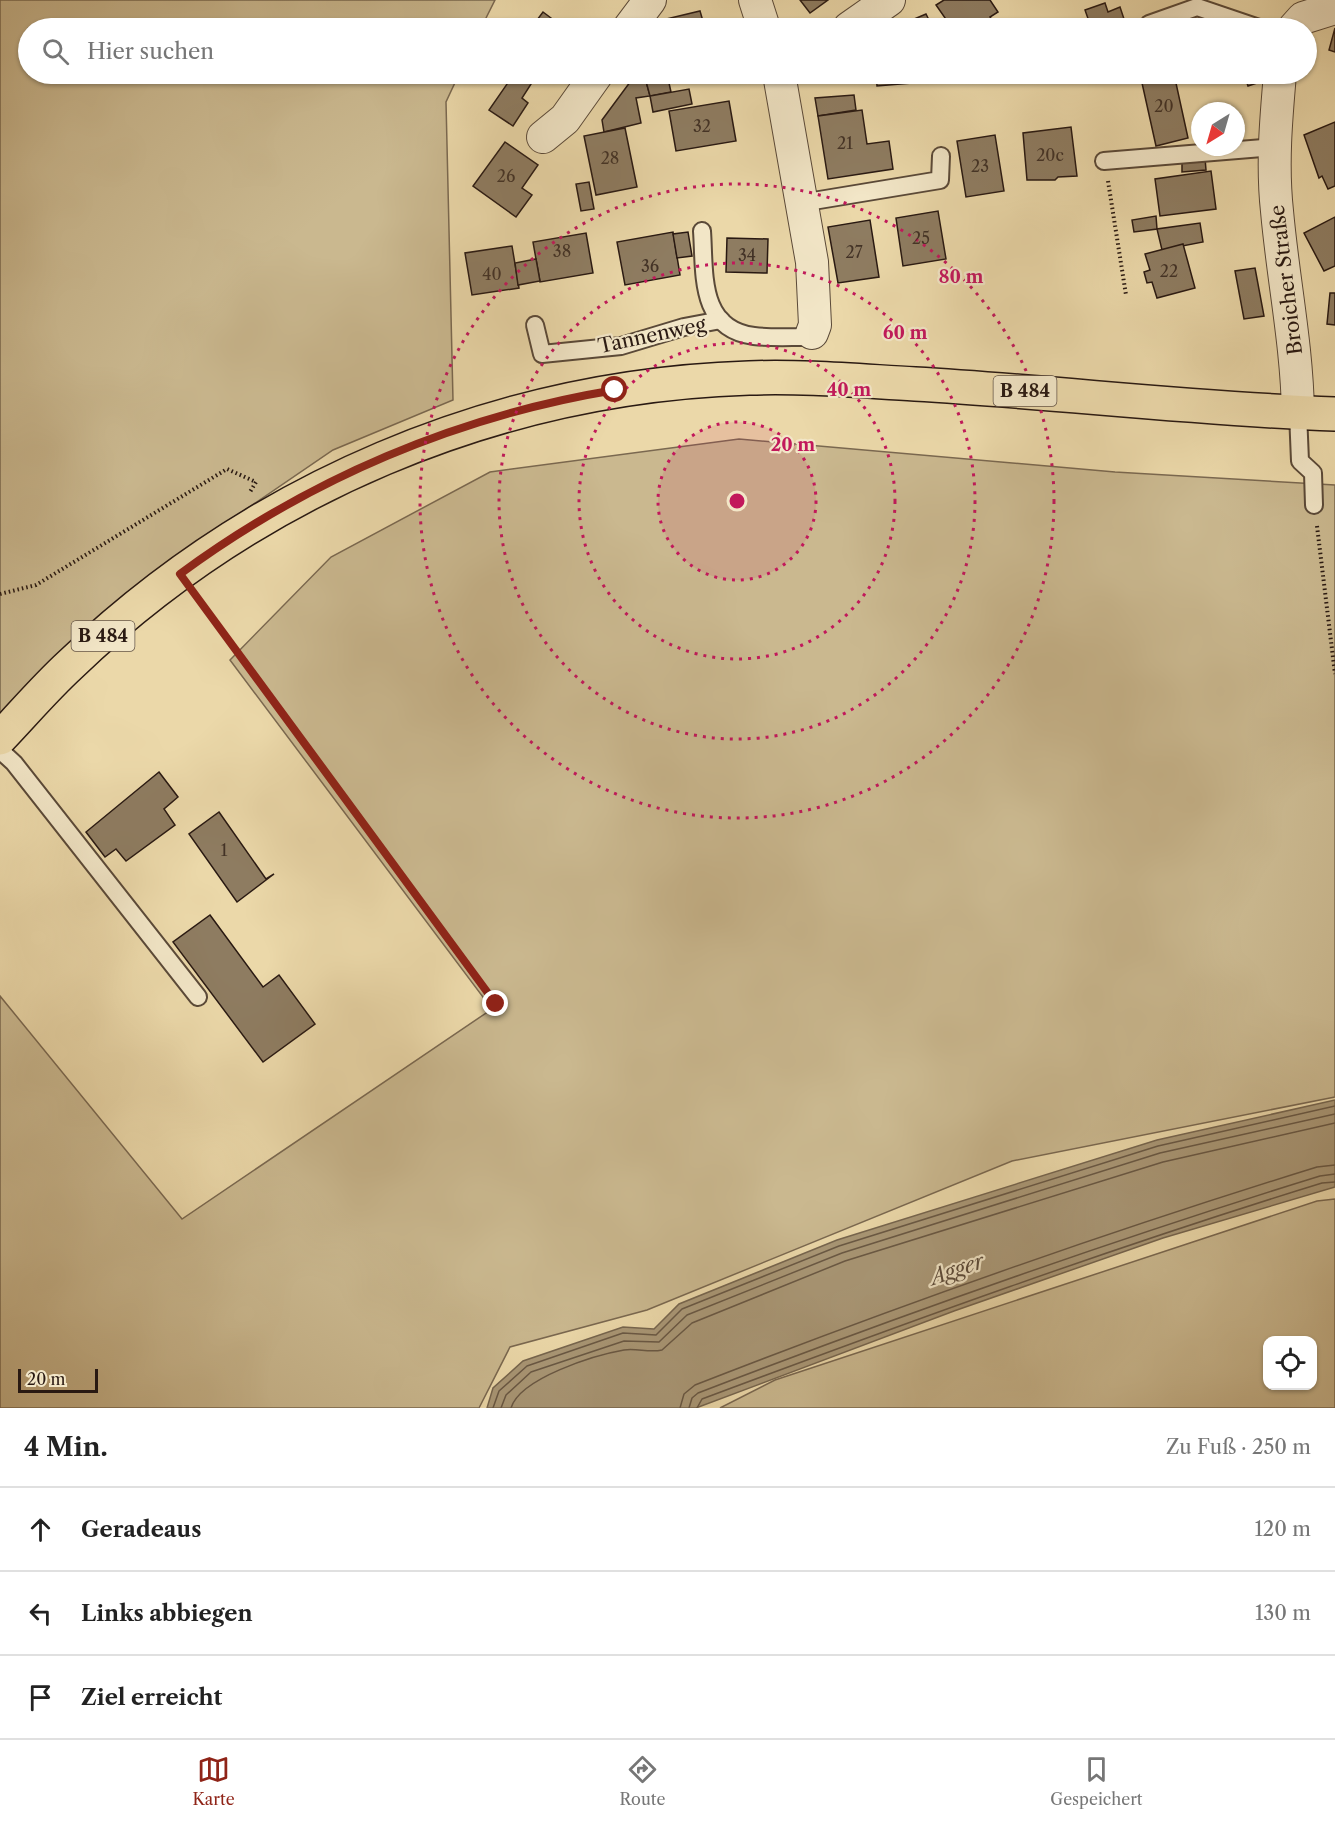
<!DOCTYPE html>
<html lang="de">
<meta charset="utf-8">
<style>
:root{--surface:#fff;--page:#f6f6f6;--text:#222;--muted:#767676;--line:#e0e0e0;--accent:#8f2418}
body{margin:0;font-family:"Libre Caslon Text",serif;background:var(--page);color:var(--text)}
.controls{position:absolute;right:18px;bottom:18px;display:grid;overflow:hidden;border-radius:12px;box-shadow:0 2px 4px #0004}
.controls button{width:54px;height:54px;display:grid;place-items:center;padding:0;border:0;border-bottom:2px solid var(--line);background:var(--surface);color:var(--text);font:30px sans-serif}
.compass{position:absolute;left:1191px;top:102px;width:54px;height:54px;border-radius:50%;background:var(--surface);box-shadow:0 2px 4px #0004;rotate:217deg}
.scale{position:absolute;left:18px;bottom:15px;width:80px;box-sizing:border-box;padding-left:6px;border:3px solid #291912;border-top:0;font-size:16px;line-height:21px;white-space:nowrap;color:#291912;-webkit-text-stroke:4px #f2e6c7;paint-order:stroke}
.stop{position:absolute;width:18px;height:18px;margin:-14px;border:4px solid #8f2418;border-radius:50%;background:#fff}
.stop.end{background:#8f2418;border-color:#fff;box-shadow:0 2px 6px #0008}
.list{margin:0;padding:0;list-style:none}
h2{display:flex;justify-content:space-between;align-items:center;height:78px;margin:0;padding:0 24px;font-size:26px}
h2 small{font-size:20px;font-weight:400;color:var(--muted)}
.list li{display:grid;grid-template-columns:39px 1fr auto;gap:18px;align-items:center;box-sizing:border-box;height:84px;padding:0 24px;border-top:2px solid var(--line)}
.list b{display:block;font-size:22px;white-space:nowrap}
.list em{font-size:20px;font-style:normal;color:var(--muted)}
.icon{flex:none;width:33px;height:33px;fill:none;stroke:currentColor;stroke-width:2;stroke-linecap:round;stroke-linejoin:round}
.map{position:relative;flex:none;width:1335px;height:1408px;overflow:hidden}
.search{position:absolute;background:var(--surface);box-shadow:0 2px 4px #0004;left:18px;right:18px;top:18px;height:66px;display:flex;align-items:center;gap:15px;box-sizing:border-box;padding:0 21px;border-radius:33px;color:var(--muted);font-size:22px}
.sheet{height:330px;background:var(--surface)}
nav{display:flex;justify-content:space-around;align-items:center;box-sizing:border-box;height:84px;border-top:2px solid var(--line);background:var(--surface);font-size:16px;color:var(--muted)}
nav a{display:grid;justify-items:center;gap:3px}
nav .on{color:var(--accent)}
.map>svg:first-child{display:block}
.green{fill:#cab88f;stroke:#7a6850;stroke-width:1.5;fill-rule:evenodd}
.water{fill:#a99776;stroke:#76654e;stroke-width:1.5}
.lines{fill:none;stroke-linecap:round;stroke-linejoin:round}
.shore{stroke:#695844;stroke-width:1.5}
.building{fill:#8e7c61;stroke:#291912;stroke-width:1.5}
.lane-casing{stroke:#5a4938;stroke-width:20}
.street-casing{stroke:#5a4938;stroke-width:34}
.primary-casing{stroke:#291912;stroke-width:36}
.path{stroke:#291912;stroke-width:4;stroke-dasharray:1.5 3;stroke-linecap:butt}
.lane{stroke:#f2e6c7;stroke-width:16}
.street{stroke:#f2e6c7;stroke-width:32}
.primary{stroke:#ebd8a9;stroke-width:33}
.route{stroke:#8f2418;stroke-width:8}
.ring{fill:none;stroke:#c2185b;stroke-width:3;stroke-dasharray:3 6}
.labels{text-anchor:middle;dominant-baseline:central;stroke-width:4.5;stroke-linejoin:round;paint-order:stroke}
.number-label{font-size:16px;fill:#423226}
.shield{fill:#f2e6c7;stroke:#655648;stroke-width:1.5}
.shield-label{font-size:18px;font-weight:bold;fill:#291912}
.street-label{font-size:20px;fill:#291912;stroke:#f2e6c7}
.water-label{font-size:21px;font-style:italic;fill:#5c4b3a;stroke:#f2e6c7}
.centre{fill:#c2185b;stroke:#f2e6c7;stroke-width:3}
.ring-label{font-size:18px;text-anchor:middle;font-weight:bold;fill:#c2185b;stroke:#f2e6c7;stroke-width:4.5;stroke-linejoin:round;paint-order:stroke}
</style>
<div class="map">
<svg width="1335" height="1408" viewBox="0 0 1335 1408">
<rect width="100%" height="100%" fill="#ebd8a9"/>
<filter id="stains"><feTurbulence type="fractalNoise" baseFrequency=".00333" numOctaves="4"/><feColorMatrix values="0 0 0 0 .2 0 0 0 0 .09 0 0 0 0 .02 0 0 0 .5 -.17"/></filter>
<radialGradient id="worn" r=".72"><stop offset=".6" stop-color="#630" stop-opacity="0"/><stop offset="1" stop-color="#630" stop-opacity=".3"/></radialGradient>
<!-- green -->
<g class="green">
<polygon points="0,0 495,0 481,28 28,28 28,74 459,74 446,102 453,400 333,450 198,542 0,718"/>
<polygon points="739,439 1115,472 1335,485 1335,1097 1012,1161 647,1310 510,1347 479,1408 0,1408 0,996 182,1219 492,1009 230,660 331,557 490,472"/>
<path d="M1335 1199V1408H720L775 1380 1317 1201ZM1268 1340H1312V1386H1268Z"/>
</g>
<!-- water -->
<polygon class="water" points="1335,1100 1335,1187 1163,1238 954,1311 696,1408 487,1408 493,1388 523,1361 623,1327 654,1329 679,1304 837,1240 1157,1140"/>
<g class="lines">
<!-- shore -->
<g class="shore">
<polyline points="493,1408 499,1391 527,1366 623,1333 656,1335 682,1309 839,1246 1158,1146 1335,1106"/>
<polyline points="501,1408 506,1395 531,1372 624,1341 659,1342 687,1315 842,1253 1160,1153 1335,1114"/>
<path d="M511 1408C520 1378 595 1355 624 1350 637 1348 649 1353 662 1350L692 1323 845 1261 1163 1162 1335 1123"/>
<path d="M680 1408 684 1394 695 1385C900 1305 1107 1232 1317 1167L1335 1165"/>
<path d="M689 1408 692 1398 698 1393C904 1314 1110 1241 1320 1176L1335 1174"/>
<path d="M697 1408 702 1399C908 1322 1111 1248 1322 1183L1335 1182"/>
</g>
</g>
<!-- building -->
<g class="building">
<polygon points="800,0 828,0 810,13"/>
<polygon points="944,0 990,0 998,12 990,17 998,28 952,28 936,5"/>
<polygon points="1105,3 1108,12 1120,7 1127,28 1139,24 1141,28 1103,28 1101,23 1091,27 1085,10"/>
<polygon points="700,11 705,28 664,28 662,20"/>
<polygon points="543,12 563,27 562,28 531,28"/>
<polygon points="926,14 933,28 916,28 912,20"/>
<polygon points="1335,28 1335,52 1329,50"/>
<polygon points="514,74 522,74 533,81 522,98 528,103 513,126 489,110"/>
<polygon points="636,74 644,74 650,96 636,98 641,123 604,132 602,120"/>
<polygon points="644,74 667,74 671,92 650,96"/>
<polygon points="876,74 923,74 924,82 877,86"/>
<polygon points="1140,74 1174,74 1188,138 1156,146"/>
<polygon points="1202,74 1234,74 1204,82"/>
<polygon points="1244,74 1254,74 1257,83 1248,86"/>
<polygon points="689,89 692,104 653,112 650,96"/>
<polygon points="854,95 856,110 818,116 815,98"/>
<polygon points="729,101 736,141 676,151 669,111"/>
<polygon points="862,110 867,144 889,141 893,169 828,179 818,116"/>
<polygon points="1335,122 1335,186 1328,189 1322,176 1319,178 1304,135"/>
<polygon points="1071,127 1077,176 1058,177 1055,180 1027,180 1023,133"/>
<polygon points="625,128 637,187 596,195 584,136"/>
<polygon points="995,135 1004,191 966,197 957,141"/>
<polygon points="505,142 538,165 522,188 532,195 516,217 473,186"/>
<polygon points="1205,158 1206,170 1182,172 1182,160"/>
<polygon points="1211,171 1216,209 1160,216 1155,179"/>
<polygon points="589,182 594,209 581,211 576,184"/>
<polygon points="938,211 946,259 903,266 896,218"/>
<polygon points="1156,216 1157,229 1134,232 1132,220"/>
<polygon points="1335,217 1335,266 1324,271 1304,233"/>
<polygon points="870,220 879,277 838,283 828,227"/>
<polygon points="1200,223 1203,242 1162,250 1157,229"/>
<polygon points="673,232 680,275 625,285 617,242"/>
<polygon points="688,232 692,256 677,258 673,234"/>
<polygon points="586,233 593,273 540,282 533,242"/>
<polygon points="727,238 768,239 767,273 726,272"/>
<polygon points="1183,244 1195,288 1157,298 1152,282 1147,283 1144,272 1150,270 1145,254"/>
<polygon points="512,246 519,288 472,295 465,253"/>
<polygon points="536,259 540,281 518,285 515,263"/>
<polygon points="1255,268 1264,316 1244,319 1235,271"/>
<polygon points="1330,293 1335,293 1335,325 1327,324"/>
<polygon points="159,772 178,797 164,809 175,825 126,861 116,849 105,857 86,832"/>
<polygon points="219,812 266,879 274,874 237,902 189,834"/>
<polygon points="210,915 263,987 279,975 315,1024 263,1062 173,942"/>
</g>
<g class="lines">
<!-- lane casing -->
<g class="lane-casing">
<g id="lane">
<polyline points="1149,24 1197,7 1259,28"/>
<polyline points="1104,161 1274,147"/>
<polyline points="801,203 940,180 941,156"/>
<path d="M702 231C705 272 698 329 754 336 770 338 788 337 805 337L812 333"/>
<polyline points="535,325 542,354 621,346 684,327 721,320"/>
<polyline points="1298,413 1300,461 1313,473 1314,505"/>
<polyline points="0,750 14,763 198,997"/>
</g>
</g>
<!-- street casing -->
<g class="street-casing">
<g id="street">
<polyline points="755,0 764,28"/>
<polyline points="629,28 650,0"/>
<polyline points="849,28 889,0"/>
<polyline points="1294,28 1303,18 1335,8"/>
<polyline points="779,74 812,262 815,325 812,333"/>
<path d="M1280 74C1276 119 1272 165 1277 211 1283 279 1297 345 1298 413"/>
<polyline points="543,137 565,119 597,74"/>
</g>
</g>
<!-- primary casing -->
<g class="primary-casing">
<path id="primary" d="M0 738C23 714 45 688 70 665 254 489 495 386 749 378 804 376 860 381 915 384 1055 392 1195 409 1335 414"/>
</g>
<!-- path -->
<g class="path">
<polyline points="1108,181 1126,295"/>
<polyline points="1317,526 1335,674"/>
<polyline points="0,594 36,585 227,469 256,482 250,492"/>
<polyline points="198,598 496,1003"/>
</g>
<!-- lane -->
<use href="#lane" class="lane"/>
<!-- street -->
<use href="#street" class="street"/>
<!-- primary -->
<use href="#primary" class="primary"/>
</g>
<g class="lines">
<!-- route -->
<path class="route" d="M496 1004 180 574C309 479 457 416 615 390"/>
</g>
<!-- distance rings -->
<circle cx="737" cy="501" r="79" fill="#c2185b" fill-opacity=".12"/>
<g class="ring">
<circle cx="737" cy="501" r="79"/>
<circle cx="737" cy="501" r="158"/>
<circle cx="737" cy="501" r="238"/>
<circle cx="737" cy="501" r="317"/>
</g>
<g class="labels">
<!-- number labels -->
<g class="number-label">
<text x="1164" y="106">20</text>
<text x="702" y="126">32</text>
<text x="845" y="143">21</text>
<text x="1050" y="155">20c</text>
<text x="610" y="158">28</text>
<text x="980" y="166">23</text>
<text x="506" y="176">26</text>
<text x="921" y="238">25</text>
<text x="562" y="251">38</text>
<text x="854" y="252">27</text>
<text x="747" y="255">34</text>
<text x="650" y="266">36</text>
<text x="1169" y="271">22</text>
<text x="492" y="274">40</text>
<text x="224" y="850">1</text>
</g>
<!-- shield labels -->
<g class="shield">
<rect x="993.5" y="376" width="63" height="30" rx="4.5"/>
<rect x="71.5" y="621" width="63" height="30" rx="4.5"/>
</g>
<g class="shield-label">
<text x="1025" y="391">B 484</text>
<text x="103" y="636">B 484</text>
</g>
<!-- street labels -->
<g class="street-label">
<text transform="translate(1286 280) rotate(-97)">Broicher Straße</text>
<text transform="translate(652 335) rotate(-12)">Tannenweg</text>
</g>
<!-- water labels -->
<g class="water-label">
<text transform="translate(957 1269) rotate(-19)">Agger</text>
</g>
</g>
<circle cx="737" cy="501" r="9" class="centre"/>
<g class="ring-label">
<text x="961" y="283">80 m</text>
<text x="905" y="339">60 m</text>
<text x="849" y="396">40 m</text>
<text x="793" y="451">20 m</text>
</g>
<rect width="100%" height="100%" filter="url(#stains)"/>
<rect width="100%" height="100%" fill="url(#worn)"/>
</svg>
<div class="controls">
<button><svg class="icon" aria-label="locate" viewBox="0 0 24 24"><circle cx="12" cy="12" r="6"/><path d="M12 2v4M12 18v4M2 12h4M18 12h4"/></svg></button>
</div>
<svg class="compass" viewBox="-18 -18 36 36"><path d="M0-13l5 13h-10z" fill="#e53935"/><path d="M0 13l5-13h-10z" fill="#767676"/></svg>
<div class="scale">20 m</div>
<div class="stop" style="left:615px;top:390px"></div>
<div class="stop end" style="left:496px;top:1004px"></div>
<div class="search"><svg class="icon" aria-label="search" viewBox="0 0 24 24"><circle cx="10" cy="10" r="6"/><path d="M15 15l6 6"/></svg>Hier suchen</div>
</div>
<section class="sheet">
<h2>4 Min.<small>Zu Fuß · 250 m</small></h2>
<ul class="list">
<li><svg class="icon" aria-label="ahead" viewBox="0 0 24 24"><path d="M12 20V5M6 11l6-6 6 6"/></svg><div><b>Geradeaus</b></div><em>120 m</em></li>
<li><svg class="icon" aria-label="left" viewBox="0 0 24 24"><path d="M17 20v-9H6M10 6l-5 5 5 5"/></svg><div><b>Links abbiegen</b></div><em>130 m</em></li>
<li><svg class="icon" aria-label="arrive" viewBox="0 0 24 24"><path d="M6 21V4h12l-3 4 3 4H6"/></svg><div><b>Ziel erreicht</b></div></li>
</ul>
</section>
<nav>
<a class="on"><svg class="icon" aria-label="map" viewBox="0 0 24 24"><path d="M3 6l6-2 6 2 6-2v14l-6 2-6-2-6 2zM9 4v14M15 6v14"/></svg>Karte</a>
<a><svg class="icon" aria-label="directions" viewBox="0 0 24 24"><path d="M12 3l9 9-9 9-9-9zM9 14v-3h6M13 9l2 2-2 2"/></svg>Route</a>
<a><svg class="icon" aria-label="saved" viewBox="0 0 24 24"><path d="M7 4h10v16l-5-4-5 4z"/></svg>Gespeichert</a>
</nav>
